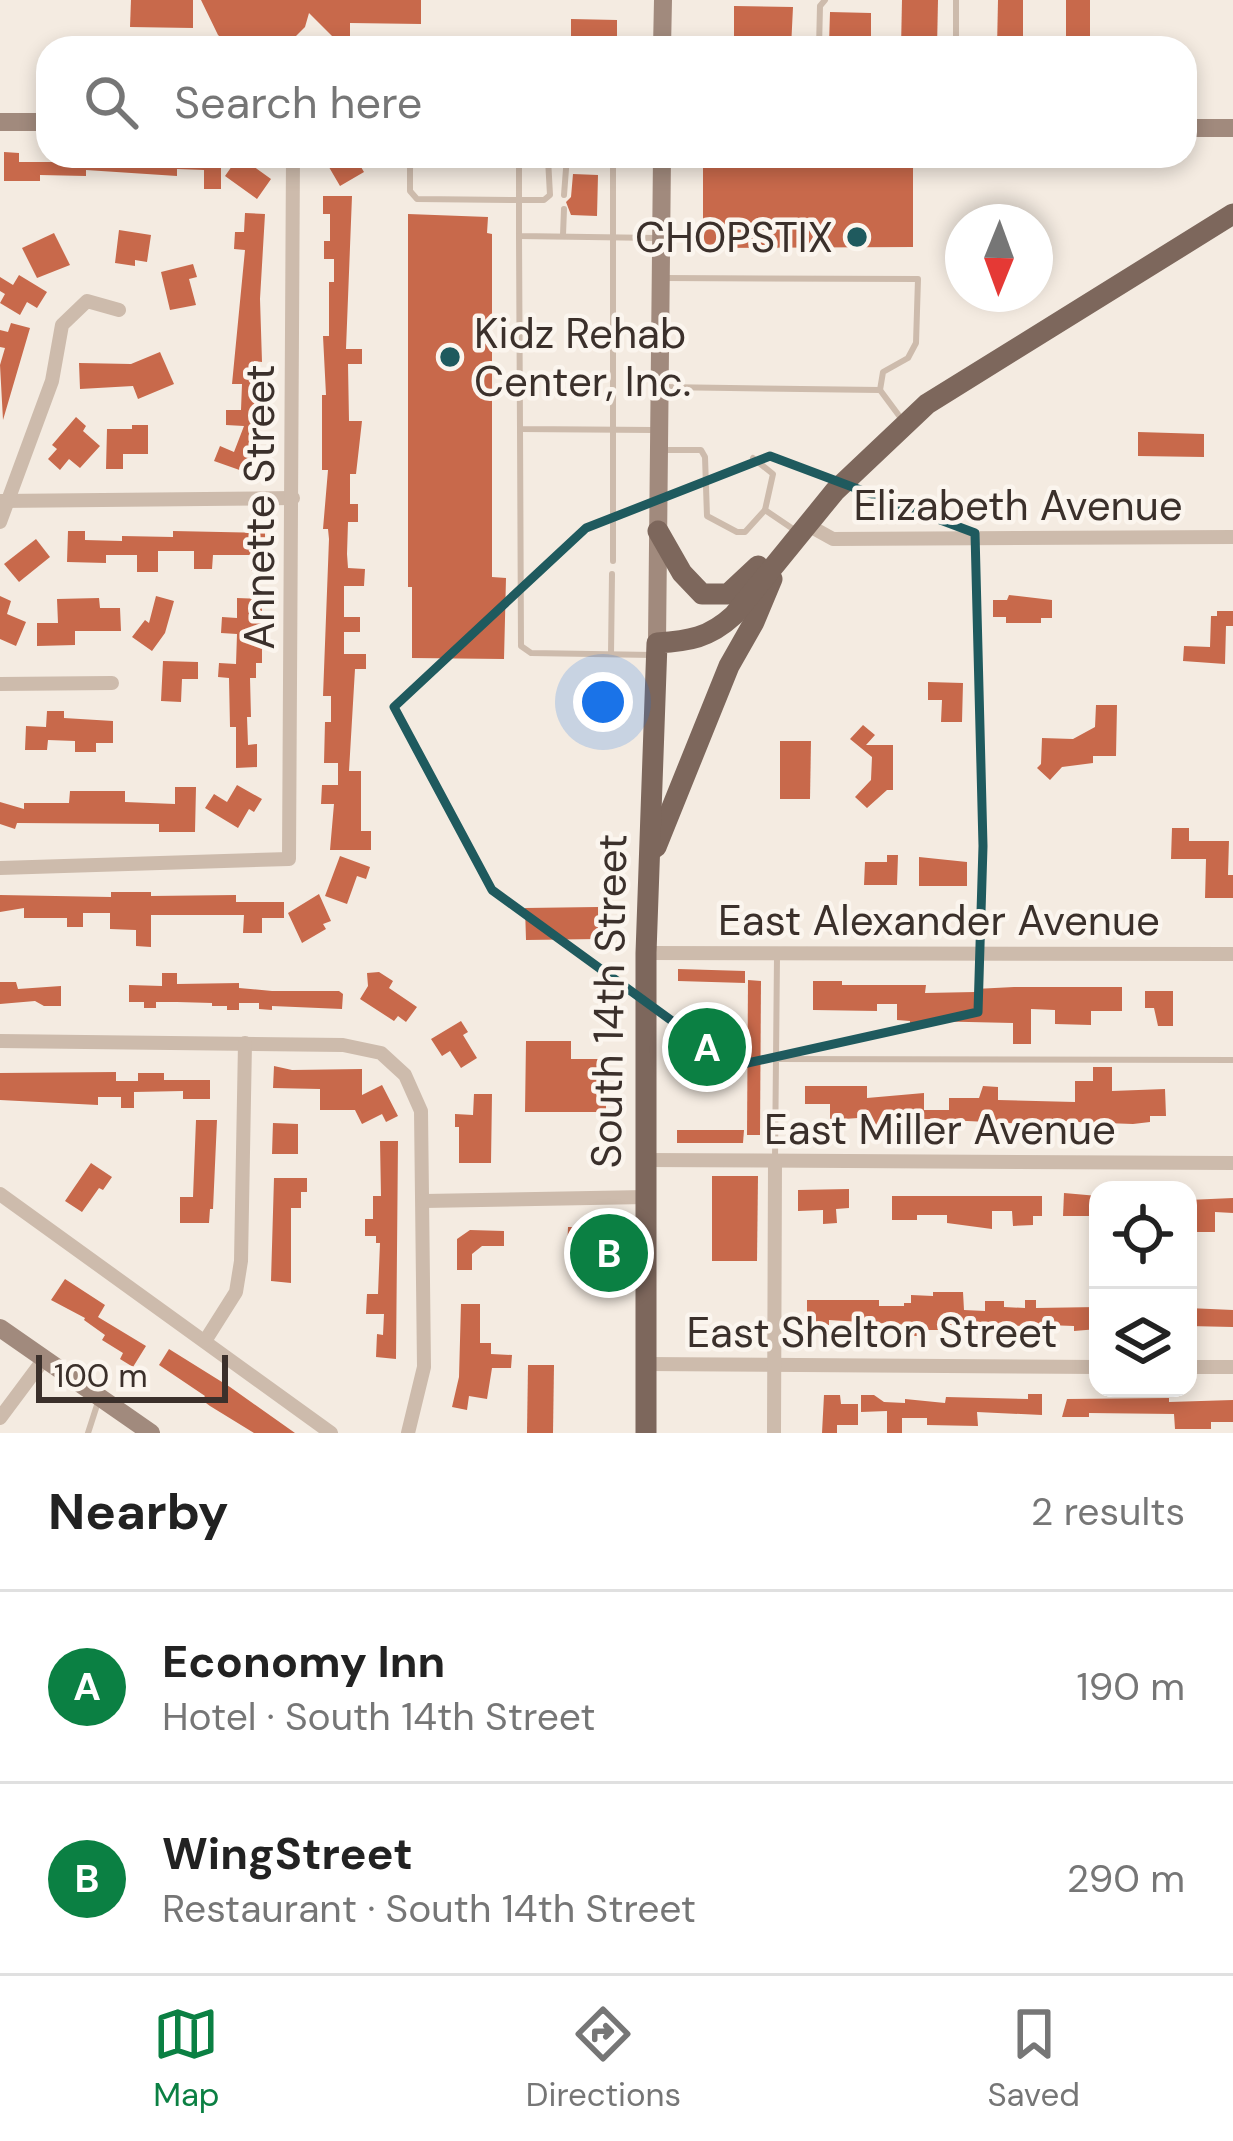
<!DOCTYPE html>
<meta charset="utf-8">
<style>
:root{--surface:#fff;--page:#f6f6f6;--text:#222;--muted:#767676;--line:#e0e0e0;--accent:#0b8043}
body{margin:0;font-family:"DM Sans",sans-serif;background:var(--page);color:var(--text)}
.controls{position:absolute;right:36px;bottom:36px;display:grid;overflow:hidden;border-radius:24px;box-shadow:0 6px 18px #0003}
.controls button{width:108px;height:108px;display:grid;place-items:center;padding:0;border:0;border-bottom:3px solid var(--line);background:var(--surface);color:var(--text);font:60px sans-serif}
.compass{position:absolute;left:945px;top:204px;width:108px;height:108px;border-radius:50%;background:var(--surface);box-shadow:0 6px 18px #0003;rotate:181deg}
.scale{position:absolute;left:36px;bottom:30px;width:192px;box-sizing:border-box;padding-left:12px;border:6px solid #3b302b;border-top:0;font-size:33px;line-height:42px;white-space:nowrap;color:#3b302b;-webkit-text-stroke:9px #fbf5ee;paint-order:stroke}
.you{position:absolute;left:603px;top:702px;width:42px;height:42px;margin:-30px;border:9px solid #fff;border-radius:50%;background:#1a73e8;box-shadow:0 0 0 18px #1a73e833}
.badge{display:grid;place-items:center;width:78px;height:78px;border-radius:50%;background:var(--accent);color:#fff;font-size:39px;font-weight:700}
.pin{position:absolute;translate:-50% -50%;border:6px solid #fff;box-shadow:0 3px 12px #0006}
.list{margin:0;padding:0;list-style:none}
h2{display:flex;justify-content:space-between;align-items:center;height:156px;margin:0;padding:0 48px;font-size:51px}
h2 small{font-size:39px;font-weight:400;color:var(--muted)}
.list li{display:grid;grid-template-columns:78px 1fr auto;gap:36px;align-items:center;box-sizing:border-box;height:192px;padding:0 48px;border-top:3px solid var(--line)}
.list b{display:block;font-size:45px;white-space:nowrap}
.list p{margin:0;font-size:39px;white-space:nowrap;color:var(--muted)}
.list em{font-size:39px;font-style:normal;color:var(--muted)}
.icon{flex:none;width:66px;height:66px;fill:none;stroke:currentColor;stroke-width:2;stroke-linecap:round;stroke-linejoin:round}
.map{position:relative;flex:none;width:1233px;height:1433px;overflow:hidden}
.search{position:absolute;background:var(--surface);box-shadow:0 6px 18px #0003;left:36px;right:36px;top:36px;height:132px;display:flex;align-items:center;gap:30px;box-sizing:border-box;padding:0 42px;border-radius:36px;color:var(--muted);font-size:45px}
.sheet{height:540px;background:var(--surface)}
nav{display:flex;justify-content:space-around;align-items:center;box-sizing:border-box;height:168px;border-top:3px solid var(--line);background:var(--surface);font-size:33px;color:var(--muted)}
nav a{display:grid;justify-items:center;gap:6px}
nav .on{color:var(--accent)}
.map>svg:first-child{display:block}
.building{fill:#c8694b}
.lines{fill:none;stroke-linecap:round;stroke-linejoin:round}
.lane{stroke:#cdbbac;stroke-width:6}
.street{stroke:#cdbbac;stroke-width:14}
.secondary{stroke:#a18a7d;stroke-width:18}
.primary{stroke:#7d675c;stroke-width:21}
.marked{fill:none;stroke:#1f5a5e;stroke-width:9;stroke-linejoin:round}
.poi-dot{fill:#1f5a5e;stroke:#fbf5ee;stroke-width:4.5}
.labels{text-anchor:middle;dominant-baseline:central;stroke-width:9;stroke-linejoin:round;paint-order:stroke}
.poi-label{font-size:42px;fill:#3b302b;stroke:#fbf5ee;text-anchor:end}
.street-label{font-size:42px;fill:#3b302b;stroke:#fbf5ee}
</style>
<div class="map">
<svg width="1233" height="1433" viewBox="0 0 1233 1433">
<rect width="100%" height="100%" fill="#f4ebe1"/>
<!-- building -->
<g class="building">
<polygon points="131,0 193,0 193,28 130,27"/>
<polygon points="201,0 421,0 421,24 350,23 350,41 337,41 309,13 305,27 284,48 233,48 218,35"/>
<polygon points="902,0 938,0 937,48 901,48"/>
<polygon points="998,0 1023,0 1023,48 997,48"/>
<rect x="1066" y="0" width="24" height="48"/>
<polygon points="734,6 793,7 791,48 753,48 754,36 734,36"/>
<polygon points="830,12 871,13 871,44 829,44"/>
<polygon points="571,19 617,20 617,40 571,39"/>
<polygon points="4,152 19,153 19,162 52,162 52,156 221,156 221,189 204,189 204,170 177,169 177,176 86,170 86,176 40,175 40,181 4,181"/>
<polygon points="239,156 253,160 250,164 271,179 257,199 225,176"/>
<polygon points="337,156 380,156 361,167 364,172 340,186 326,162"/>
<polygon points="703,156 913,156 913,247 703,248"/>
<polygon points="573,174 598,175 597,216 571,215 566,202 571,197"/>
<polygon points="323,196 352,196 346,349 362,349 362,364 348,364 349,421 362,421 356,474 350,474 350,504 358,504 358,522 348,522 347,554 348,568 365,569 364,586 344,586 344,617 360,617 360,632 344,632 344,654 366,654 366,669 355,669 349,771 361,771 361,831 371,831 371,850 330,850 334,804 321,804 322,785 338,785 338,763 324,763 325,722 331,722 331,696 323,696 329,539 328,529 323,529 328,470 322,470 322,395 326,395 323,336 329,336 329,282 334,282 334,259 324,259 324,241 330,241 330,214 323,214"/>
<polygon points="245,213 265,214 260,299 262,362 254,361 253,392 263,392 263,407 260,442 248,473 214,461 220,446 234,452 244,426 226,425 226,410 241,410 242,384 232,384 245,250 234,249 235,232 244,232"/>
<polygon points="408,214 488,217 487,233 492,234 492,577 506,578 504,659 412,658 412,587 408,587"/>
<polygon points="119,230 151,235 147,262 135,260 135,266 115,263"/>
<polygon points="54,233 70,265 37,278 22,248"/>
<polygon points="193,264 197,277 189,279 196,305 170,310 161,272"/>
<polygon points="19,275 47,292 37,308 27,302 20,315 0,303 5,294 0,291 0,277 13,285"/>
<polygon points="11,323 30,328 3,420 0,365 5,348 0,347 0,330 8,332"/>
<polygon points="160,352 174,384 138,399 133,386 80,389 79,363 131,364"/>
<polygon points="76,417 86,426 83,431 100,446 80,468 69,459 60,470 48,459 57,449 52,445"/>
<polygon points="132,425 148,425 148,454 123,454 123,469 106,469 107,429 132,429"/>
<polygon points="1138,432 1204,434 1204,457 1138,456"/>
<polygon points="68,531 85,531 85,540 122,541 122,536 173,537 173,531 265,533 265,571 251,571 251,555 213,555 212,569 194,569 194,551 158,551 158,572 137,572 137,555 106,555 106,563 67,562"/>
<polygon points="36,539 50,557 19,582 4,564"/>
<polygon points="1009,595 1052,600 1052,618 1041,618 1041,623 1006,623 1006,617 993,617 993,600 1007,600"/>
<polygon points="0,596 11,601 7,614 26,622 16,646 0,639"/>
<polygon points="156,596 174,601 165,633 152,651 132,637 145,620 149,623"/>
<polygon points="99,598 100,608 120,608 121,631 75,631 75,645 37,646 37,623 58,623 57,599"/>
<polygon points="237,598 262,599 262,663 256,663 256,678 250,678 251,717 247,717 248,745 257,744 257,767 236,768 236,727 230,727 229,678 218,677 219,663 236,664 237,634 221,633 222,617 237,618"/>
<polygon points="1217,611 1233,611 1233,626 1226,626 1225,664 1183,661 1184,646 1210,647 1211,616 1217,616"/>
<polygon points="163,661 198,662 198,679 182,679 181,702 161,701"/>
<polygon points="928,682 963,683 962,722 941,722 942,700 928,700"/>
<polygon points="1096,705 1117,705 1116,756 1093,756 1093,763 1062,767 1050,780 1037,768 1041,764 1042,738 1073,739 1095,727"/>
<polygon points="47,711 64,711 64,718 113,721 113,743 96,743 96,752 75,752 75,741 48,740 47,750 25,750 26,726 46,727"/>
<polygon points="863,725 875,735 866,745 893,745 893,790 887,790 867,808 855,797 871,780 872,757 850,739"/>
<polygon points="780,741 811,741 810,799 780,799"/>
<polygon points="237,785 262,799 254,812 249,809 238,828 205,808 214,794 227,802"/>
<polygon points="175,787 196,787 195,832 159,832 159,824 17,823 15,829 0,824 0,802 24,809 24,803 69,803 70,791 125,791 125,802 175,804"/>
<polygon points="1172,828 1189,828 1189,841 1229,841 1228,875 1233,875 1233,898 1205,898 1206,859 1171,859"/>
<polygon points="887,855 898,855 897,885 864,885 865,862 887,862"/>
<polygon points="340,856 370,867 366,879 357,876 347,904 325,896"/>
<polygon points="919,857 967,862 967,886 919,886"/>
<polygon points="111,892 151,892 151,896 236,895 236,902 284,902 284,918 262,918 262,933 243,933 244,915 151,915 151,947 136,946 136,930 110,929 110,913 83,913 83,927 67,927 67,918 24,918 24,908 0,912 0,895 111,897"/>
<polygon points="319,894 331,921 323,924 326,929 302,943 288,913"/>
<polygon points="598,907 598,939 526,940 525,908"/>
<polygon points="678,969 745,971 745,983 678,981"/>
<polygon points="379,972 393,981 389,988 417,1007 406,1022 398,1016 394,1021 360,999 368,986 367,973"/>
<polygon points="162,973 177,973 177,984 239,983 239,988 272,991 339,991 343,994 342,1009 272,1006 272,1010 259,1009 259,1003 239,1003 239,1010 227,1010 227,1006 212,1006 212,1003 177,1002 156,1002 156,1008 144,1008 144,1002 129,1002 129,985 162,986"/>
<polygon points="748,980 761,981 760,1135 747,1135"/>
<polygon points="813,981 842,981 842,985 926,985 925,993 975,992 975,989 1014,987 1122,987 1122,1011 1091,1011 1091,1025 1055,1024 1055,1010 1031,1009 1031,1044 1013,1044 1013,1023 925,1021 925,1028 910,1028 910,1021 897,1020 897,1004 877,1004 877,1011 813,1010"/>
<polygon points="0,982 16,982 18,989 61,986 61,1006 44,1006 35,1001 0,1004"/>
<polygon points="1145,991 1173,991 1173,1026 1158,1026 1154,1008 1145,1008"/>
<rect x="699" y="1010" width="22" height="66"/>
<polygon points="461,1021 468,1032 463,1035 477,1058 461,1068 450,1051 442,1056 431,1039"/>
<polygon points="526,1041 571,1041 571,1059 606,1059 606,1112 525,1112"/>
<polygon points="274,1066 292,1070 362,1069 362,1095 382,1085 398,1116 386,1122 382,1114 362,1124 355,1110 320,1110 320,1089 273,1088"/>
<polygon points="1093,1067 1112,1067 1112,1091 1165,1089 1166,1116 1150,1116 1150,1122 1133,1124 1051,1121 1051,1125 886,1117 886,1132 872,1132 872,1117 830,1120 830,1104 805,1104 805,1086 867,1086 867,1098 924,1093 924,1110 949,1110 949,1098 979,1098 983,1086 998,1087 998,1100 1075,1102 1075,1081 1093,1081"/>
<polygon points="116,1072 116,1081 138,1081 138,1073 164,1073 164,1080 210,1080 210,1099 183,1099 183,1091 134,1092 134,1108 121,1108 121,1097 98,1097 98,1105 0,1100 0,1073"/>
<polygon points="474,1094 492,1094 491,1163 459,1163 459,1127 455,1127 455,1114 473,1115"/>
<polygon points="196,1120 217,1120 213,1209 210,1209 209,1223 180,1223 180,1197 193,1197"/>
<polygon points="273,1123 298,1124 298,1154 272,1154"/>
<polygon points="677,1130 744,1130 743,1143 677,1143"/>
<polygon points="380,1141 398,1141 396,1359 376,1357 377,1334 383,1335 384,1314 366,1314 367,1294 378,1294 380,1243 376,1243 376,1236 365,1236 365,1219 373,1219 373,1196 381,1196"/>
<polygon points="91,1163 112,1177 103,1190 99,1188 82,1212 65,1201"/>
<polygon points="712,1176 758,1176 757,1261 712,1261"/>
<polygon points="274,1178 307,1178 307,1192 301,1192 301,1208 291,1208 291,1283 271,1281"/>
<polygon points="849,1189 849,1208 836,1209 837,1223 823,1224 823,1210 798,1211 798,1190"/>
<polygon points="1064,1193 1098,1196 1098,1216 1063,1216"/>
<polygon points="892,1196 1042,1196 1042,1216 1033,1216 1033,1225 1013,1226 1012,1211 992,1211 992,1229 947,1223 947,1215 917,1215 917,1220 892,1220"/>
<polygon points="1233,1198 1233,1213 1215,1212 1215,1232 1194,1232 1193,1220 1188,1220 1188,1200"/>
<polygon points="568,1227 612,1227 612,1262 596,1262 596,1253 567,1253"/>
<polygon points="470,1230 504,1231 504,1246 482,1246 472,1254 472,1270 457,1270 457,1239"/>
<polygon points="65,1279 105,1305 98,1317 146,1346 133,1367 120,1359 123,1353 102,1340 105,1335 84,1320 85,1318 51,1300"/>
<polygon points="933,1292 963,1292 964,1310 985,1311 985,1301 1004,1301 1004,1307 1025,1308 1025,1300 1036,1300 1036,1308 1098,1307 1098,1329 1074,1331 1074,1326 1047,1325 1047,1331 1027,1331 1027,1327 1012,1325 959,1325 959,1330 923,1330 923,1336 910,1336 910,1325 829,1320 829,1325 807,1325 807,1300 879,1300 879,1306 904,1306 904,1303 911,1303 911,1295 933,1296"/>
<polygon points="461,1304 480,1304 480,1343 491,1343 491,1354 512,1355 511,1368 492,1368 487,1399 469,1396 467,1410 452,1407 459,1377"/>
<polygon points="1188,1308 1233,1310 1233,1327 1188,1326"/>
<polygon points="169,1349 230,1387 295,1433 254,1433 210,1406 202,1400 205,1396 159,1365"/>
<polygon points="528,1365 554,1365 553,1433 527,1433"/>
<polygon points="1028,1394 1042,1394 1042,1415 977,1412 978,1426 927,1425 927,1418 902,1418 902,1433 887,1433 887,1411 861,1412 861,1395 874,1395 884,1402 905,1403 905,1399 945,1403 946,1397 1028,1399"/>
<polygon points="824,1395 840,1395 841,1404 858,1404 858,1425 837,1425 837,1433 822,1433"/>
<polygon points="1169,1398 1169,1402 1233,1400 1233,1422 1211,1422 1211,1429 1175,1429 1174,1414 1089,1413 1089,1417 1062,1417 1067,1399"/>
</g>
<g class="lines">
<!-- lane -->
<g class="lane">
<polyline points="819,48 820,6 825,0"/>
<polyline points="956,48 956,0"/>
<polyline points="410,156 410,191 417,199 519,200 519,160"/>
<polyline points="579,156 613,164 613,561"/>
<polyline points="410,157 548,159 550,195 544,200 519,200 519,236 657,238"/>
<polyline points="564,195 567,156"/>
<polyline points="563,235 564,209"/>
<polyline points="519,236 520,429 653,430"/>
<polyline points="664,278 918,279 916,343 908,358 883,372 880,390"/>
<polyline points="661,387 880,390 903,421"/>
<polyline points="520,429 521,646 531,653 653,655"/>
<polyline points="663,450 701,450 705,457 707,516 737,532 745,532 765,510 796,531"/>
<polyline points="753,458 773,474 765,510"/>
<polyline points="611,654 612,574"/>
<polyline points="776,1059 1233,1060"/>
<polyline points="775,1160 777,957"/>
<polyline points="88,1433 98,1402"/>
</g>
<!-- street -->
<g class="street">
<polyline points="0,501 293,498"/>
<polyline points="0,522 52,381 62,325 87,301 119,310"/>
<polyline points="806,524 833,539 1233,537"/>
<polyline points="0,684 112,683"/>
<polyline points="0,868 289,859 293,156"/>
<polyline points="646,953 1233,954"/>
<polyline points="0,1041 343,1045 381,1053 405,1075 421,1111 424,1367 408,1433"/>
<polyline points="646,1160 1233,1163"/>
<polyline points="0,1194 331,1433"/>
<polyline points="424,1201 646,1197"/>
<polyline points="205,1341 236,1292 241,1261 245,1043"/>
<polyline points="646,1364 1098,1367"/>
<polyline points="1188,1367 1233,1367"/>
<polyline points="0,1418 44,1359"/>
<polyline points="774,1433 775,1161"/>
</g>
<!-- secondary -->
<g class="secondary">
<polyline points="662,48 663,0"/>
<polyline points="0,122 48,122"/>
<polyline points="1185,128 1233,128"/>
<polyline points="657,643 662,156"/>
<polyline points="0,1328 151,1433"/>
</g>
<!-- primary -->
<g class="primary">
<polyline points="658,531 682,573 702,594 728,594 758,566"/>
<polyline points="656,847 729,666 754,622 772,579"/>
<path d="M646 1433V953L657 643C689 641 709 638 734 615L835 491 927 404 1233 214"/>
</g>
</g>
<!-- marked area -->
<path class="marked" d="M770 456 975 533 983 846 978 1012 734 1066 492 890 394 707 586 528Z"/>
<!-- markers -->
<g class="poi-dot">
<circle cx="857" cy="237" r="12"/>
<circle cx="450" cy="357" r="12"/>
</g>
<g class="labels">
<!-- poi labels -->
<g class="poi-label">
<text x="833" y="237">CHOPSTIX</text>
<text x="474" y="333" text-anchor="start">Kidz Rehab<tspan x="474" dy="48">Center, Inc.</tspan></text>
</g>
<!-- street labels -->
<g class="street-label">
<text x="1018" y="505">Elizabeth Avenue</text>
<text transform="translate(259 507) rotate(-90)">Annette Street</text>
<text x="939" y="920">East Alexander Avenue</text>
<text transform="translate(609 1001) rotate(-89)">South 14th Street</text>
<text x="940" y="1129">East Miller Avenue</text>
<text x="872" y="1332">East Shelton Street</text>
</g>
</g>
</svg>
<div class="controls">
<button><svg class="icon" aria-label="locate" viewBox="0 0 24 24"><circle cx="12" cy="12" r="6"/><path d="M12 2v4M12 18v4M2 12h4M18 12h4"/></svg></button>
<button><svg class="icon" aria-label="layers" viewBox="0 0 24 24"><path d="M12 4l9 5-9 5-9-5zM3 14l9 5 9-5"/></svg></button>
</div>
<svg class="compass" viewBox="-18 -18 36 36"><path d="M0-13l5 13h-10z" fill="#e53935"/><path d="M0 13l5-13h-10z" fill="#767676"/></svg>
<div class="scale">100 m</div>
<div class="you"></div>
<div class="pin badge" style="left:707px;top:1047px">A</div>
<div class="pin badge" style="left:609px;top:1253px">B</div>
<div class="search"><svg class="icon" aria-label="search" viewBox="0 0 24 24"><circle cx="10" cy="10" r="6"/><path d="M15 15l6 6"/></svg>Search here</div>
</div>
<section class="sheet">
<h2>Nearby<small>2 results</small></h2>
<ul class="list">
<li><span class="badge">A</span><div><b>Economy Inn</b><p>Hotel · South 14th Street</p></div><em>190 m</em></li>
<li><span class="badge">B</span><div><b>WingStreet</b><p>Restaurant · South 14th Street</p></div><em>290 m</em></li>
</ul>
</section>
<nav>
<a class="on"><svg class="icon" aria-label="map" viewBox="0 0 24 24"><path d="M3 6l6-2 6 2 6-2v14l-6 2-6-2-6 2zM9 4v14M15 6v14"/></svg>Map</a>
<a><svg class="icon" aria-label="directions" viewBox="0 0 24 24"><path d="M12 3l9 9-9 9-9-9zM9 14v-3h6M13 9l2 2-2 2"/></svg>Directions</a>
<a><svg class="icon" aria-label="saved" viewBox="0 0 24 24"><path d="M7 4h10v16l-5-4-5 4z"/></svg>Saved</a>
</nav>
